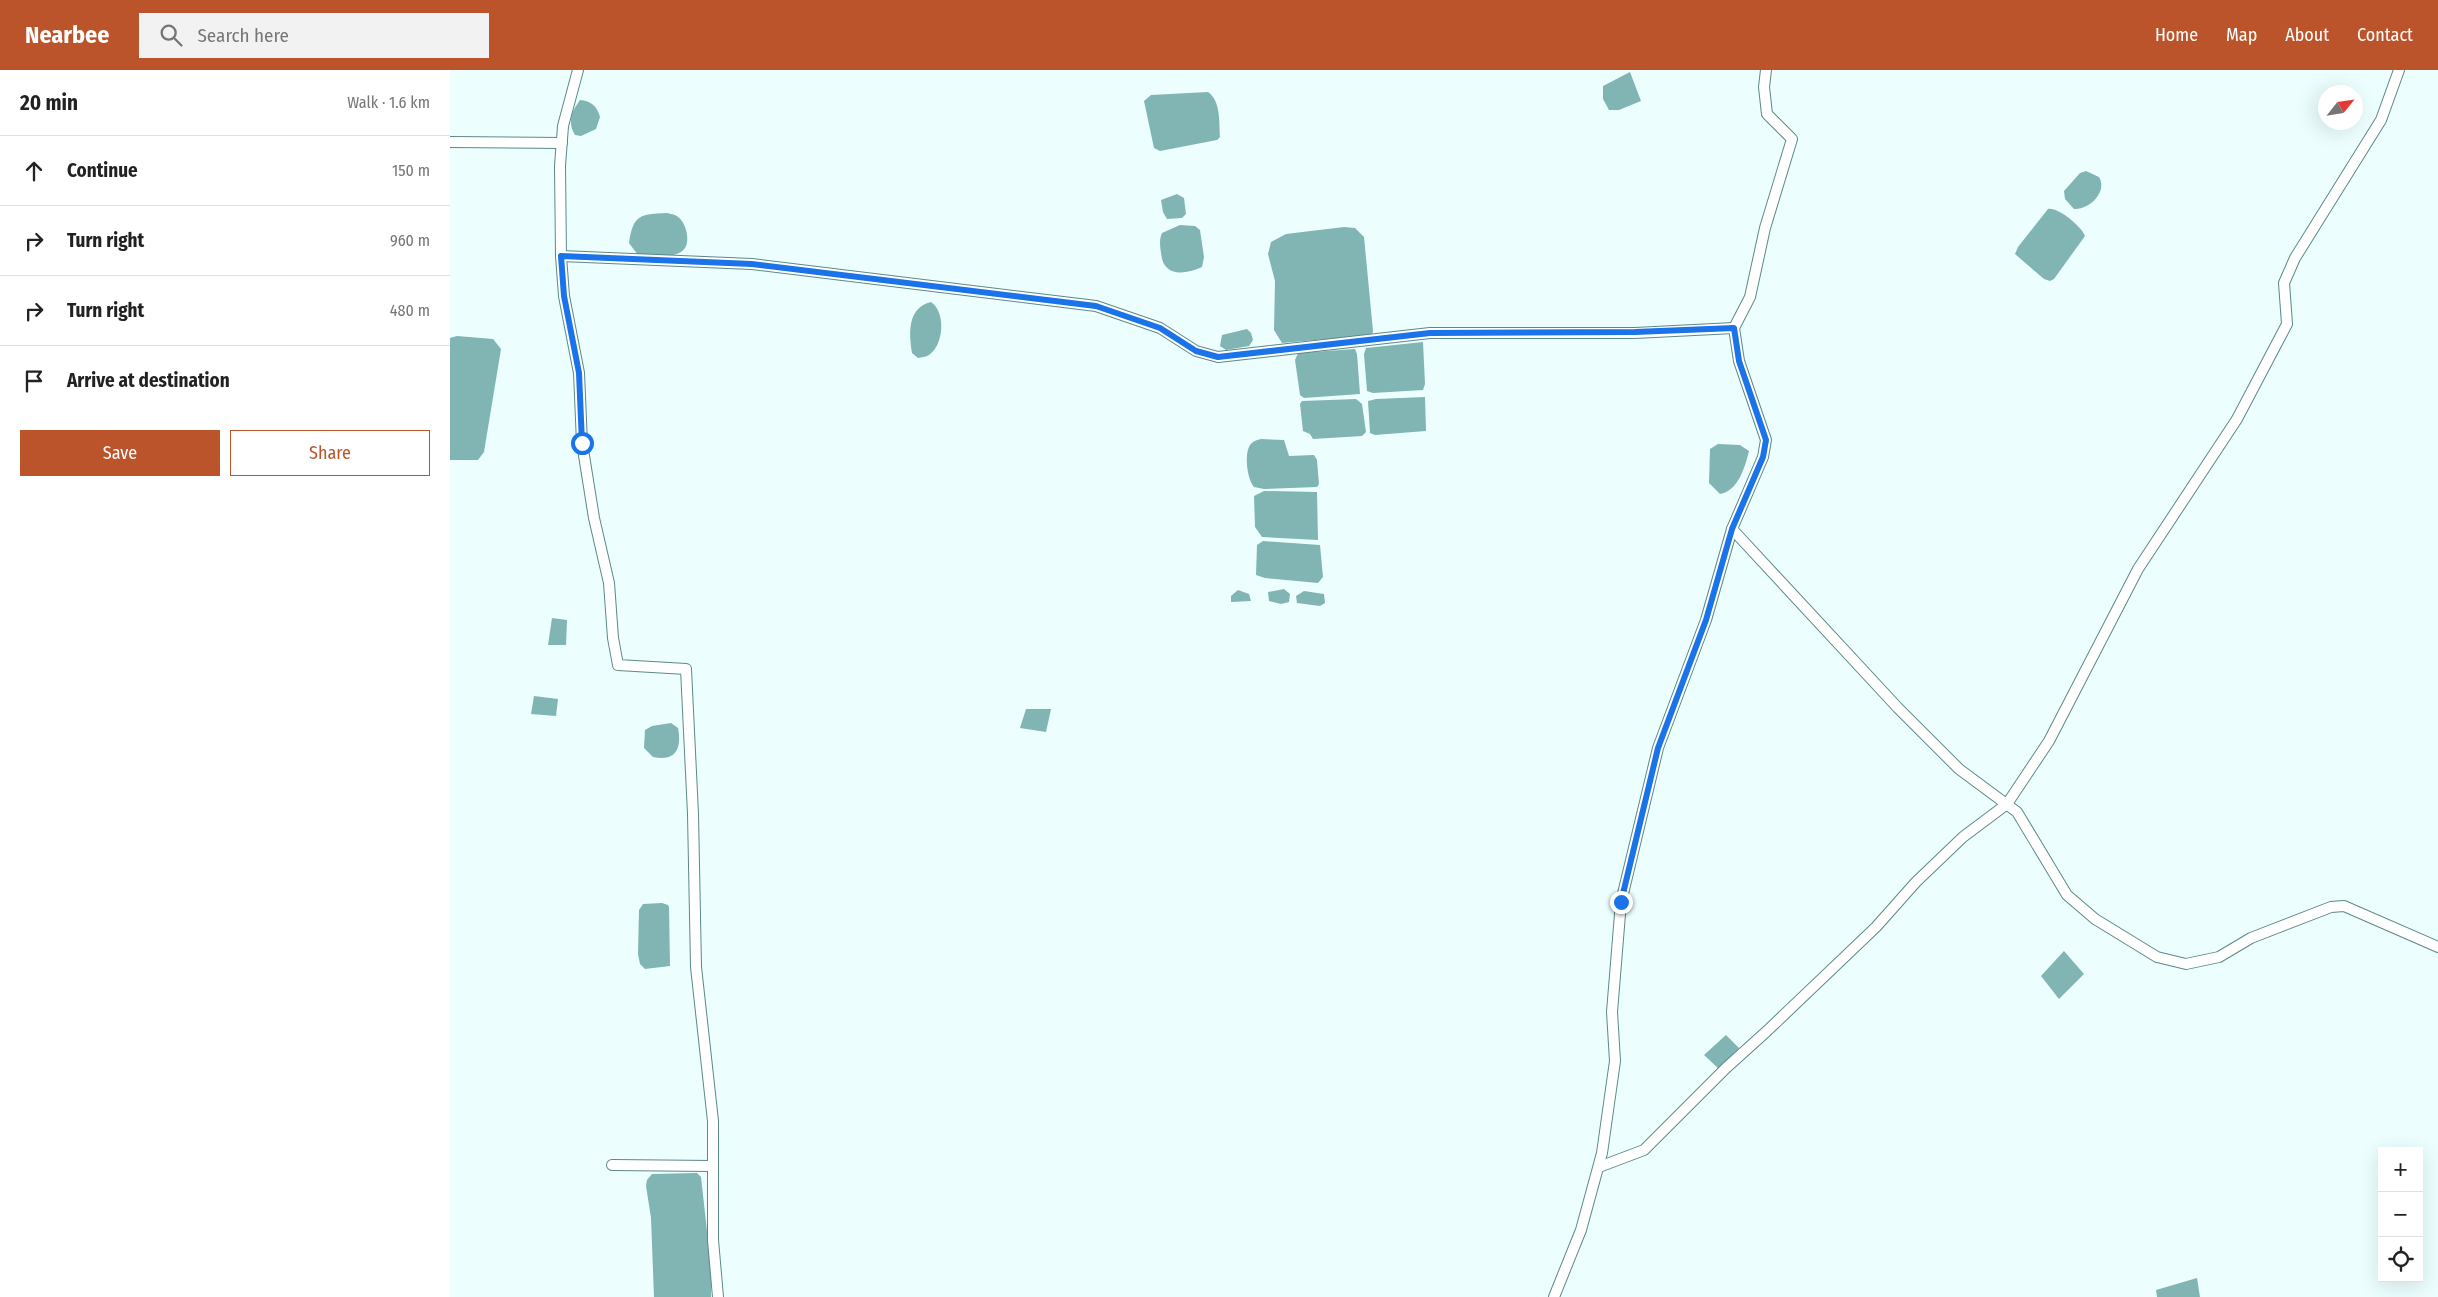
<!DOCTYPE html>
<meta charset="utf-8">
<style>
:root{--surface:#fff;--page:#f2f2f2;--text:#222;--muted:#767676;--line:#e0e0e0;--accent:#bb542a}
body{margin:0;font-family:"Fira Sans Condensed",sans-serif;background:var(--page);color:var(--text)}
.controls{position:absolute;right:15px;bottom:15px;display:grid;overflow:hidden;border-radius:0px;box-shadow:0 5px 20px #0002}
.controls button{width:45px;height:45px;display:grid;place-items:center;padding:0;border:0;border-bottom:1px solid var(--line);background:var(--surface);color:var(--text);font:25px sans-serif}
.compass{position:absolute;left:1868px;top:15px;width:45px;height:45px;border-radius:50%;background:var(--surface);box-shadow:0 5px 20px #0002;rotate:60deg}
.stop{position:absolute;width:15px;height:15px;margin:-11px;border:4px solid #1a73e8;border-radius:50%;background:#fff}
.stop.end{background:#1a73e8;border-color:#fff;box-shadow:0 1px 5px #0008}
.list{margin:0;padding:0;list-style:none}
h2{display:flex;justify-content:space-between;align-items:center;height:65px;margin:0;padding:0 20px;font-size:21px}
h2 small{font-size:16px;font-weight:400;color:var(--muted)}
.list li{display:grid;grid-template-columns:32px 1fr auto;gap:15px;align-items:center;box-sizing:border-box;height:70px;padding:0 20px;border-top:1px solid var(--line)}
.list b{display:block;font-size:19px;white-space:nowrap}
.list em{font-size:16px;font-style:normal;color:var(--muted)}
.actions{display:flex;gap:10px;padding:15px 20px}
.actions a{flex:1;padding:11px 0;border:1px solid var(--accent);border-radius:0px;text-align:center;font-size:18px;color:var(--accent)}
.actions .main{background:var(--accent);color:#fff}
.icon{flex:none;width:28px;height:28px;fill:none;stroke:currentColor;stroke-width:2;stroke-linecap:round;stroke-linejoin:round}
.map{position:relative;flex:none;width:1988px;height:1227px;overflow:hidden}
header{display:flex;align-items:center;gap:30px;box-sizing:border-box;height:70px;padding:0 25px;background:var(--accent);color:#fff}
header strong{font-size:24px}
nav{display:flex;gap:28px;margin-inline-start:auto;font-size:18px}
.search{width:350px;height:45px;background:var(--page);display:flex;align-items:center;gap:12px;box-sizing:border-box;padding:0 18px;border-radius:0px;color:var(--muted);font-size:19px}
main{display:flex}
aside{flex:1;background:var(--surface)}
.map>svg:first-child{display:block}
.water{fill:#80b5b3}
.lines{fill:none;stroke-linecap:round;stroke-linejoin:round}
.minor-casing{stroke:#5b8987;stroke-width:12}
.minor{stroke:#fff;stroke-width:10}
.route{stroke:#1a73e8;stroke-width:6}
</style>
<header>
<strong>Nearbee</strong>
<div class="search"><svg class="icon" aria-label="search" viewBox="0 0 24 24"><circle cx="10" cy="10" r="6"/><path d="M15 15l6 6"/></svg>Search here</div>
<nav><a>Home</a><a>Map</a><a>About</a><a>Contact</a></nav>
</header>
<main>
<aside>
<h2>20 min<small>Walk · 1.6 km</small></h2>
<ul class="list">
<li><svg class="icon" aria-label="ahead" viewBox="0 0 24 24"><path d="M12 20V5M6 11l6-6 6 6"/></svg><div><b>Continue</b></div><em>150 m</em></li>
<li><svg class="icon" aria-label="right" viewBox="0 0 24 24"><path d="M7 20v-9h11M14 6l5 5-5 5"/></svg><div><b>Turn right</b></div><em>960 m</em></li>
<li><svg class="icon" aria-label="right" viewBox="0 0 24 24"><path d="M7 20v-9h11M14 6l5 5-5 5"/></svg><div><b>Turn right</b></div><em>480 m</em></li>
<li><svg class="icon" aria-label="arrive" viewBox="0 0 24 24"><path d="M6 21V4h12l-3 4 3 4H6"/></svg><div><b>Arrive at destination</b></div></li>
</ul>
<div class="actions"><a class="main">Save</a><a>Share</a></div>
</aside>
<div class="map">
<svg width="1988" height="1227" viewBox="0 0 1988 1227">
<rect width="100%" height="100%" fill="#ecfffe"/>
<!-- water -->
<g class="water">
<polygon points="1180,2 1191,31 1169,40 1159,40 1153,29 1153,16"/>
<path d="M758 22C771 31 769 52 770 67L767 70 710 81 704 78 694 31 701 25Z"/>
<path d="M130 30C141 31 147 36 150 47L146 59 131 66 125 65C117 52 122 41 130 30Z"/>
<path d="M1636 101 1649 107C1658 122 1639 140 1624 139L1615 129 1614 121 1630 103Z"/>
<polygon points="727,124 734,128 736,144 732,148 717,149 713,142 711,130"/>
<path d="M1598 139C1608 137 1631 156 1635 166L1604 209 1600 211 1594 209 1565 184 1568 177Z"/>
<path d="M217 143C220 144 225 144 228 147 237 153 242 176 231 182 219 189 201 186 188 185L179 173C183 145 190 144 217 143Z"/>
<path d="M730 155 745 156 750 160 754 187 752 197C734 205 713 207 711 183 710 176 709 170 712 163Z"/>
<polygon points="894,157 905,158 914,167 923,261 922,265 832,273 824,260 825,211 818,184 821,172 836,164"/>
<path d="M481 232C496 242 494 275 479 285 476 287 471 287 468 288L462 283C459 263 457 238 481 232Z"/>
<polygon points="797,259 801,263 803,270 799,276 776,280 770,276 772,265"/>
<polygon points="7,266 43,269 51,279 34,382 28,390 0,390 0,268"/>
<polygon points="973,272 975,314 973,320 923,323 917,321 914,284 916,278"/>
<polygon points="905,279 907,284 910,324 854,328 850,325 845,290 848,283"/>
<polygon points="975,327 976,361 925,365 920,363 918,331 926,329"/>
<polygon points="906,329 912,334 916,362 912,366 863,369 860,364 853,361 850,334 852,331"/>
<path d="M811 369 834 370 839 386 864 385 867 390 869 414 867 417 814 419 804 417C797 409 794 384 800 375 803 371 807 370 811 369Z"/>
<path d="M1268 374 1290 375 1299 381C1295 397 1288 421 1270 424L1259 413 1260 379Z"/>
<polygon points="814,421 867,422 868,470 812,467 805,457 804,426"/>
<polygon points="813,471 870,475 873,507 868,513 815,508 806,505 807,475"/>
<polygon points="834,519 840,524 839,532 831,534 819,531 818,522"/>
<polygon points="788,520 799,524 801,531 781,532 781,526"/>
<polygon points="854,521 874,524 875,533 870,536 847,533 846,526"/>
<polygon points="102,548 117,550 116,575 98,575"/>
<polygon points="84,626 108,629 106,646 81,644"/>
<polygon points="576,639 601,639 596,662 570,658"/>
<path d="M221 653 228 658C232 678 226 692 203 687L194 678 195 660 202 656Z"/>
<polygon points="212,833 218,835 219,837 220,896 195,899 190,894 188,884 189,840 193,834"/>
<polygon points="1614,881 1634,904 1609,929 1591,906"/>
<polygon points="1276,965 1289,978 1269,999 1254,985"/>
<polygon points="247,1103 251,1107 261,1197 261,1227 204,1227 201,1148 196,1116 197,1110 202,1104"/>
<polygon points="1747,1208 1750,1227 1707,1227 1706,1220"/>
</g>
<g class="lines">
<!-- minor casing -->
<g class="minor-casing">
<g id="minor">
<polyline points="128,0 113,56 110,96 111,186 114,226 129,303 132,373 144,448 159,513 163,568 168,595 236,599 243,744 246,897 263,1051 263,1170 268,1227"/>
<polyline points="0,72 112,73"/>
<polyline points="111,186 302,194 646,236 710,258 746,281 768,287 980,263 1185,263 1284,258"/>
<polyline points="1282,459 1448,638 1509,699 1567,742 1617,825 1645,849 1707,887 1736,894 1769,887 1801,868 1881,837 1894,836 1988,877"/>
<polyline points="162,1095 262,1096"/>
<polyline points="1149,1097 1194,1080 1276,998 1317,961 1426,857 1466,812 1513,767 1557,734 1599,671 1688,499 1787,349 1837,254 1834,213 1845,188 1931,50 1949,0"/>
<polyline points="1104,1227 1131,1160 1152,1083 1165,991 1162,942 1171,832 1208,678 1256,550 1282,459 1313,387 1316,370 1289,291 1284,258 1300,227 1315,158 1342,69 1317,44 1314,17 1316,0"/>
</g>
</g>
<!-- minor -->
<use href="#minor" class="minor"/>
</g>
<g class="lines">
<!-- route -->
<polyline class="route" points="132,373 129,303 114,226 111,186 302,194 646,236 710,258 746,281 768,287 980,263 1185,262 1284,258 1289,291 1316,370 1313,387 1282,459 1256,550 1208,678 1171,832"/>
</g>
</svg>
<div class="controls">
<button>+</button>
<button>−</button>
<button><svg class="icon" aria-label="locate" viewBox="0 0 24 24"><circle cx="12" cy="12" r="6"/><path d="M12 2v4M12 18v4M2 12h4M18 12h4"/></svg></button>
</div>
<svg class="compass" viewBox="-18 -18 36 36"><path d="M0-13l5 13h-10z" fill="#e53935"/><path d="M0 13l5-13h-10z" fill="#767676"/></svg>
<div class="stop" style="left:132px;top:373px"></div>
<div class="stop end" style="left:1171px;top:832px"></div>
</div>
</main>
